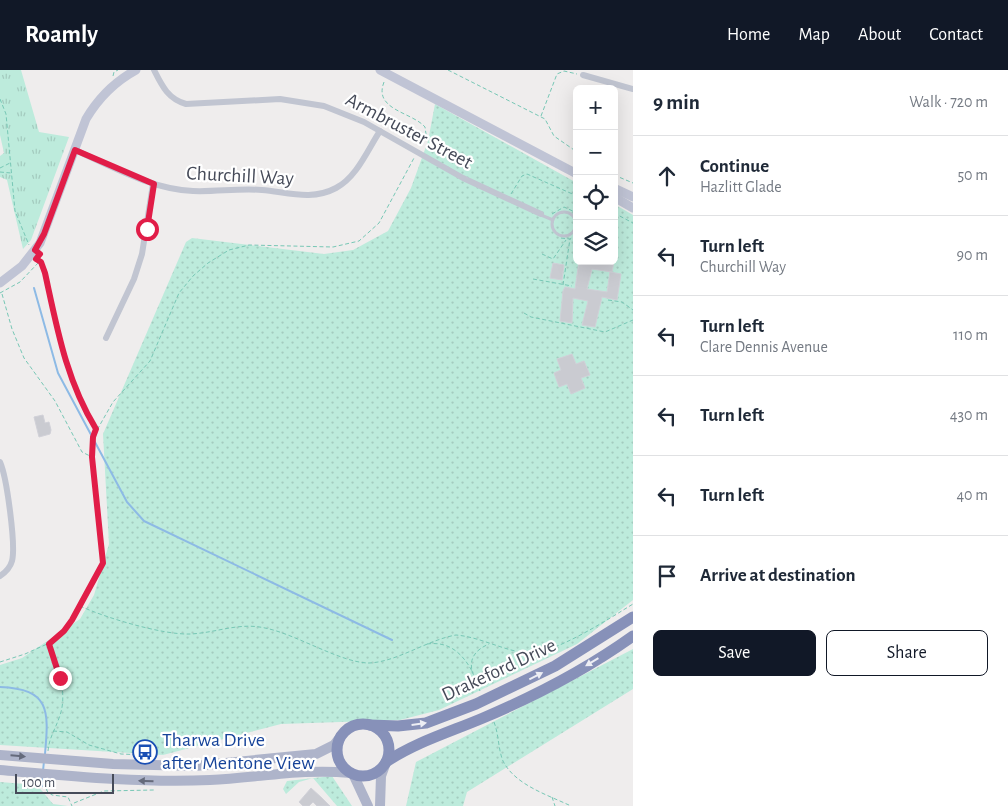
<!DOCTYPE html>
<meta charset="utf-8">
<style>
:root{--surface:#fff;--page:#f6f6f7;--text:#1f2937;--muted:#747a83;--line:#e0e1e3;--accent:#111827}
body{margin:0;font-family:"Alegreya Sans",sans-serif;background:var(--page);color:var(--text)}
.controls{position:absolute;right:15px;top:15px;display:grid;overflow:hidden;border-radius:8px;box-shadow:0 5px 20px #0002}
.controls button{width:45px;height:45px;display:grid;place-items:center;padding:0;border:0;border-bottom:1px solid var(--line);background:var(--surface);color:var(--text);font:25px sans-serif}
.scale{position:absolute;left:15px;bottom:12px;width:99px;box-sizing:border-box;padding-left:5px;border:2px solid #464b59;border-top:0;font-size:14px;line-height:18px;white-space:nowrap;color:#464b59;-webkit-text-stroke:4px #fff;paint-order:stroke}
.stop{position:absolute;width:15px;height:15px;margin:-11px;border:4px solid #e11d48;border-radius:50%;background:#fff}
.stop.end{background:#e11d48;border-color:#fff;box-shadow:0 1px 5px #0008}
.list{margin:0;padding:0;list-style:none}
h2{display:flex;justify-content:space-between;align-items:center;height:65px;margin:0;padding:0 20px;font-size:21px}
h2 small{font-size:16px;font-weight:400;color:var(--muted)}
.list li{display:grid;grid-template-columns:32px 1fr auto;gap:15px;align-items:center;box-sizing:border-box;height:80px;padding:0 20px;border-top:1px solid var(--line)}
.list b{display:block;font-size:19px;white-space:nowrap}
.list p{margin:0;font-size:16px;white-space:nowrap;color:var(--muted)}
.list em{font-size:16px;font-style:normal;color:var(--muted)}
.actions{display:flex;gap:10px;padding:15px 20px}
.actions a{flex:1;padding:11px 0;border:1px solid var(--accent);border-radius:8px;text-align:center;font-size:18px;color:var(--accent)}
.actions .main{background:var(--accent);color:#fff}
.icon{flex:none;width:28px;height:28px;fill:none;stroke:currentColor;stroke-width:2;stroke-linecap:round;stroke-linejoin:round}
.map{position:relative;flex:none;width:633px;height:736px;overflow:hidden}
header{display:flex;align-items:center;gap:30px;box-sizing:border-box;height:70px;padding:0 25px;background:var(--accent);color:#fff}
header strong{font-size:24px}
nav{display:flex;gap:28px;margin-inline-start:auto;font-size:18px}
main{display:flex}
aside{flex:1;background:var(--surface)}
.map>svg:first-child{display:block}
.grass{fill:url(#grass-dots)}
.park{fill:url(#park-tufts)}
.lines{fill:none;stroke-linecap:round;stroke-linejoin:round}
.stream{stroke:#8dbae5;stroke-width:2}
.building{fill:#cacbd1;stroke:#d1d1d8}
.path{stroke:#77c7b5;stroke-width:1;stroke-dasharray:4 2.5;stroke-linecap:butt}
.lane{stroke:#c1c5d1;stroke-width:3}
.street{stroke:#c1c5d1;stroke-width:6}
.secondary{stroke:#c0c4d5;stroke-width:9}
.primary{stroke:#aeb4ca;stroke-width:10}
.highway{stroke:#8791b9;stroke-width:11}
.oneway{fill:#edeef4}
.oneway2{fill:#656a7b}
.route{stroke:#e11d48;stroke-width:6}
.labels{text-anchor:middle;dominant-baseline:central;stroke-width:4.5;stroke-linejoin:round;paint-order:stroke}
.street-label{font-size:20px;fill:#464b59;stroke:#fff}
.transit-label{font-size:20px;fill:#164399;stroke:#fff;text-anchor:start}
</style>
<header>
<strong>Roamly</strong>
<nav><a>Home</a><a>Map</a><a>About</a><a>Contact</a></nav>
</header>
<main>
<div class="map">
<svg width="633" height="736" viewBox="0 0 633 736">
<defs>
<pattern id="grass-dots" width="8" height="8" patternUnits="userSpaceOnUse" patternTransform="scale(1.25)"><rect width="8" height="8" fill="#bdebdc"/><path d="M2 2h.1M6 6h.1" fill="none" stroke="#a4cbbf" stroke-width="1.8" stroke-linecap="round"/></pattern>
<pattern id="park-tufts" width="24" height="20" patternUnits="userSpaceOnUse" patternTransform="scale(1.25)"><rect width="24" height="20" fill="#bdebdc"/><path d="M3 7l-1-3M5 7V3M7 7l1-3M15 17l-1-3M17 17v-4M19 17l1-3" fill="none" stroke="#a4cbbf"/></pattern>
</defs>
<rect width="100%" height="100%" fill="#efeded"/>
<!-- grass -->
<g class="grass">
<polygon points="435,34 577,113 577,191 614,191 614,134 633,145 633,530 577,574 439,640 400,650 281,654 163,685 0,675 0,595 22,588 80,549 94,525 109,474 103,364 186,172 192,168 324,184 353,180 388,161 411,118 428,71"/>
<polygon points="633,579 633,619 467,722 463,736 406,736 416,692"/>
<polygon points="332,706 352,736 337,736 313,708 299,712 286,724 283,719 287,711"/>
<polygon points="0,712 37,715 53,734 68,736 0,736"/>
</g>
<!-- park -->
<polygon class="park" points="0,0 21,0 39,62 69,67 31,170 23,179 7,110 0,107 0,86 4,83 0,65"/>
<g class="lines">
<!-- stream -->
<g class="stream">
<polyline points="34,218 58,303 127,432 144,451 392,570"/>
<path d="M0 617C50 619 49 640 45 684"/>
<polyline points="43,701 44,691"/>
<polyline points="42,716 42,708"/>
</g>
</g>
<!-- building -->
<g class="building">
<polygon points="579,191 614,191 612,202 592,199 587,219 607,222 610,202 621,204 617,230 602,227 595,257 582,255 588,231 573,228 572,253 560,251 563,221 565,217 575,219"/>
<polygon points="553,193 564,195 562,210 550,208"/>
<polygon points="572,284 576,294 584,291 590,305 581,308 585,318 571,324 567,314 559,317 554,303 561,300 557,289"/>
<polygon points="43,345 45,353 49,352 51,360 50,364 39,367 34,347"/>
<polygon points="311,718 322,728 330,736 317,736 313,732 309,736 303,736 299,732"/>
</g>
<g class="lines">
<!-- path -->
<g class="path">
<polyline points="448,0 545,49 554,66 577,82"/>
<polyline points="113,6 114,2 118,0"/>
<path d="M384 12C373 40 412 42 425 57L426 64 420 75"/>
<polyline points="0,29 6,44 15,141 29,175"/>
<polyline points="541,46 557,4 564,1 577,4"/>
<polyline points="0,98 10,93"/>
<polyline points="0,102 11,103"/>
<polyline points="614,105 633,113"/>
<polyline points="511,124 522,106 527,104 577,126"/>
<polyline points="614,143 633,153"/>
<polyline points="552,144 564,137 577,143"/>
<polyline points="575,160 577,162"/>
<polyline points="561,168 570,169 577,165"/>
<polyline points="542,184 553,189 566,170"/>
<path d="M37 190 43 195 45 203C57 257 66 310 96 358"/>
<polyline points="533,209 572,216"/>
<polyline points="563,215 570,169"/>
<polyline points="0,223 20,212 39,192"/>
<polyline points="2,224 12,259 24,288 55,331 82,382 92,387"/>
<polyline points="608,230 622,232 633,240"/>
<polyline points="524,243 531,247 605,262 633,250"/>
<path d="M80 536C106 548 163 565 190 564 216 563 239 552 265 558 296 564 341 593 369 593 397 592 427 570 456 565 480 567 502 580 526 583 552 586 610 548 633 534"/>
<path d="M427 574C449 571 462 583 472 601 469 587 477 579 489 574"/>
<polyline points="0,592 25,584 56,570 72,550 95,510 103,493 92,387 93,367 113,332 150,291 179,223 193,206 208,193 229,180 249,175 333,177 359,171 379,153 414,88"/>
<polyline points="472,601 480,621"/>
<path d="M494 652C499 665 498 679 503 691 515 715 548 725 571 736"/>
<polyline points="53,661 67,662 89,675 121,684 145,685"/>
<path d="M48 681C49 668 55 660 59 648 69 623 57 599 49 575"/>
<polyline points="45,712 47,721 52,725 68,727 72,736"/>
<polyline points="552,727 555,736"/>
<polyline points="74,733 104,721 154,720"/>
</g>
<!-- lane -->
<g class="lane">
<circle cx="564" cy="154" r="12"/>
<polyline points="541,145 553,150"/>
</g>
<!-- street -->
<g class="street">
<path d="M154 0C162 16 168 29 186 34L280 29 324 36 364 52 463 108 541 144"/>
<polyline points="583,5 633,19"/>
<path d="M75 80C113 97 151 119 193 121 216 122 239 118 262 120 287 122 312 131 336 118 357 107 368 79 380 61"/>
<polyline points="106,268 134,209 142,184 153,114"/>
<path d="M0 392C7 408 16 476 12 491 10 498 6 502 0 506"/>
</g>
<!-- secondary -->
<g class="secondary">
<polyline points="380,0 577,104"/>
<polyline points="614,118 633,127"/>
<polyline points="614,127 633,138"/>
<path d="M0 213 22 196 40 173 86 49C99 27 114 12 136 0"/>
</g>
<!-- primary -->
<g class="primary">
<polyline points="0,685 113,694 195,696 316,684 334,675 341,666"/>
<path d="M0 700C70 706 140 713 210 710 259 708 302 698 351 703"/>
<polyline points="353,704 368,736"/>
<polyline points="380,736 381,706 385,695"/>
</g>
<!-- highway -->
<g class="highway">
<circle cx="363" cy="680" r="26"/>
<polyline points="370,655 398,656 426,653 476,634 555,596 633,547"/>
<path d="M386 692C416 672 450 662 483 648 535 626 587 599 633 566"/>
</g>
</g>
<!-- one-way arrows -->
<defs><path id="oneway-solid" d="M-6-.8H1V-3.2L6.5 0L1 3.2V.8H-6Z" transform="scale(1.25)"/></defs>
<g class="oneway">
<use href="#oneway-solid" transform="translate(592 592) rotate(149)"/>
<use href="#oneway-solid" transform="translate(536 606) rotate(-27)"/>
<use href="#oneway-solid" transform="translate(419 654) rotate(-8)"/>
</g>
<g class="oneway2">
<use href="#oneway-solid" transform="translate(18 686) rotate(5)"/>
<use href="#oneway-solid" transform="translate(146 711) rotate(-178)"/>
</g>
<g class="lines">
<!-- route -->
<path class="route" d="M60 608 49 574 64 561 72 550 103 493 92 387 93 367 96 359C66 310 57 258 45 203L41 192 36 189 40 184 35 180 44 164 75 80 154 114 147 159"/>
</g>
<!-- icons -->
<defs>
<g id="bus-ring" transform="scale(1.25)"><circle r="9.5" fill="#fff" stroke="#1a4fb4" stroke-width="1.5"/><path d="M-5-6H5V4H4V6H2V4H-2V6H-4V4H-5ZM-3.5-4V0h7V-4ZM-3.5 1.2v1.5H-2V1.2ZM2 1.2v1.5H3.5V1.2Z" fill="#1a4fb4"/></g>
</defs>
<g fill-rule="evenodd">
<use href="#bus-ring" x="145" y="682"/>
</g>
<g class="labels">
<!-- street labels -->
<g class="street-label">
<text transform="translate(409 61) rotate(28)">Armbruster Street</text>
<text transform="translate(240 106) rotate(3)">Churchill Way</text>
<text transform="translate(499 600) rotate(-25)">Drakeford Drive</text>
</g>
<!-- transit labels -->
<g class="transit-label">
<text x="162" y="670">Tharwa Drive<tspan x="162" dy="23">after Mentone View</tspan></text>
</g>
</g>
</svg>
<div class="controls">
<button>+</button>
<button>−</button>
<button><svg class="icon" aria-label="locate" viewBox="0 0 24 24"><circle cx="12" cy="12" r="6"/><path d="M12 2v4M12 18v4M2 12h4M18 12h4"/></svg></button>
<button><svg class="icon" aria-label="layers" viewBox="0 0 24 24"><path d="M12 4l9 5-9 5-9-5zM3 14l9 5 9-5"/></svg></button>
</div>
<div class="scale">100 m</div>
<div class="stop" style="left:147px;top:159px"></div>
<div class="stop end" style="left:60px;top:608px"></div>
</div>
<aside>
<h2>9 min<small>Walk · 720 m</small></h2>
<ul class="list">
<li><svg class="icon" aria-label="ahead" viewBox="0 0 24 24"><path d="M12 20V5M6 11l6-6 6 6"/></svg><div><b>Continue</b><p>Hazlitt Glade</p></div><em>50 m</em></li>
<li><svg class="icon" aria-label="left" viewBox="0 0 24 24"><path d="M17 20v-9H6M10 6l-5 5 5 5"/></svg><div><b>Turn left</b><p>Churchill Way</p></div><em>90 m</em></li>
<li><svg class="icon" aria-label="left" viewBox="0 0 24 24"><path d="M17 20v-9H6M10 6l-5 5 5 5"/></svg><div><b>Turn left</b><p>Clare Dennis Avenue</p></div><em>110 m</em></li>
<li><svg class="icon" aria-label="left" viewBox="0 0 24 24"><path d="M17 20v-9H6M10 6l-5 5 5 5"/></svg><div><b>Turn left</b></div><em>430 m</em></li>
<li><svg class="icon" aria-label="left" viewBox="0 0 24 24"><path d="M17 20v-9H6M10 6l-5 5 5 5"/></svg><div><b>Turn left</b></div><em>40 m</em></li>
<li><svg class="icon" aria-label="arrive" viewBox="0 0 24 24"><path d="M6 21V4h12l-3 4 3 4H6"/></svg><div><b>Arrive at destination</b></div></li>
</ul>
<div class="actions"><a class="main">Save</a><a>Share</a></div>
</aside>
</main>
